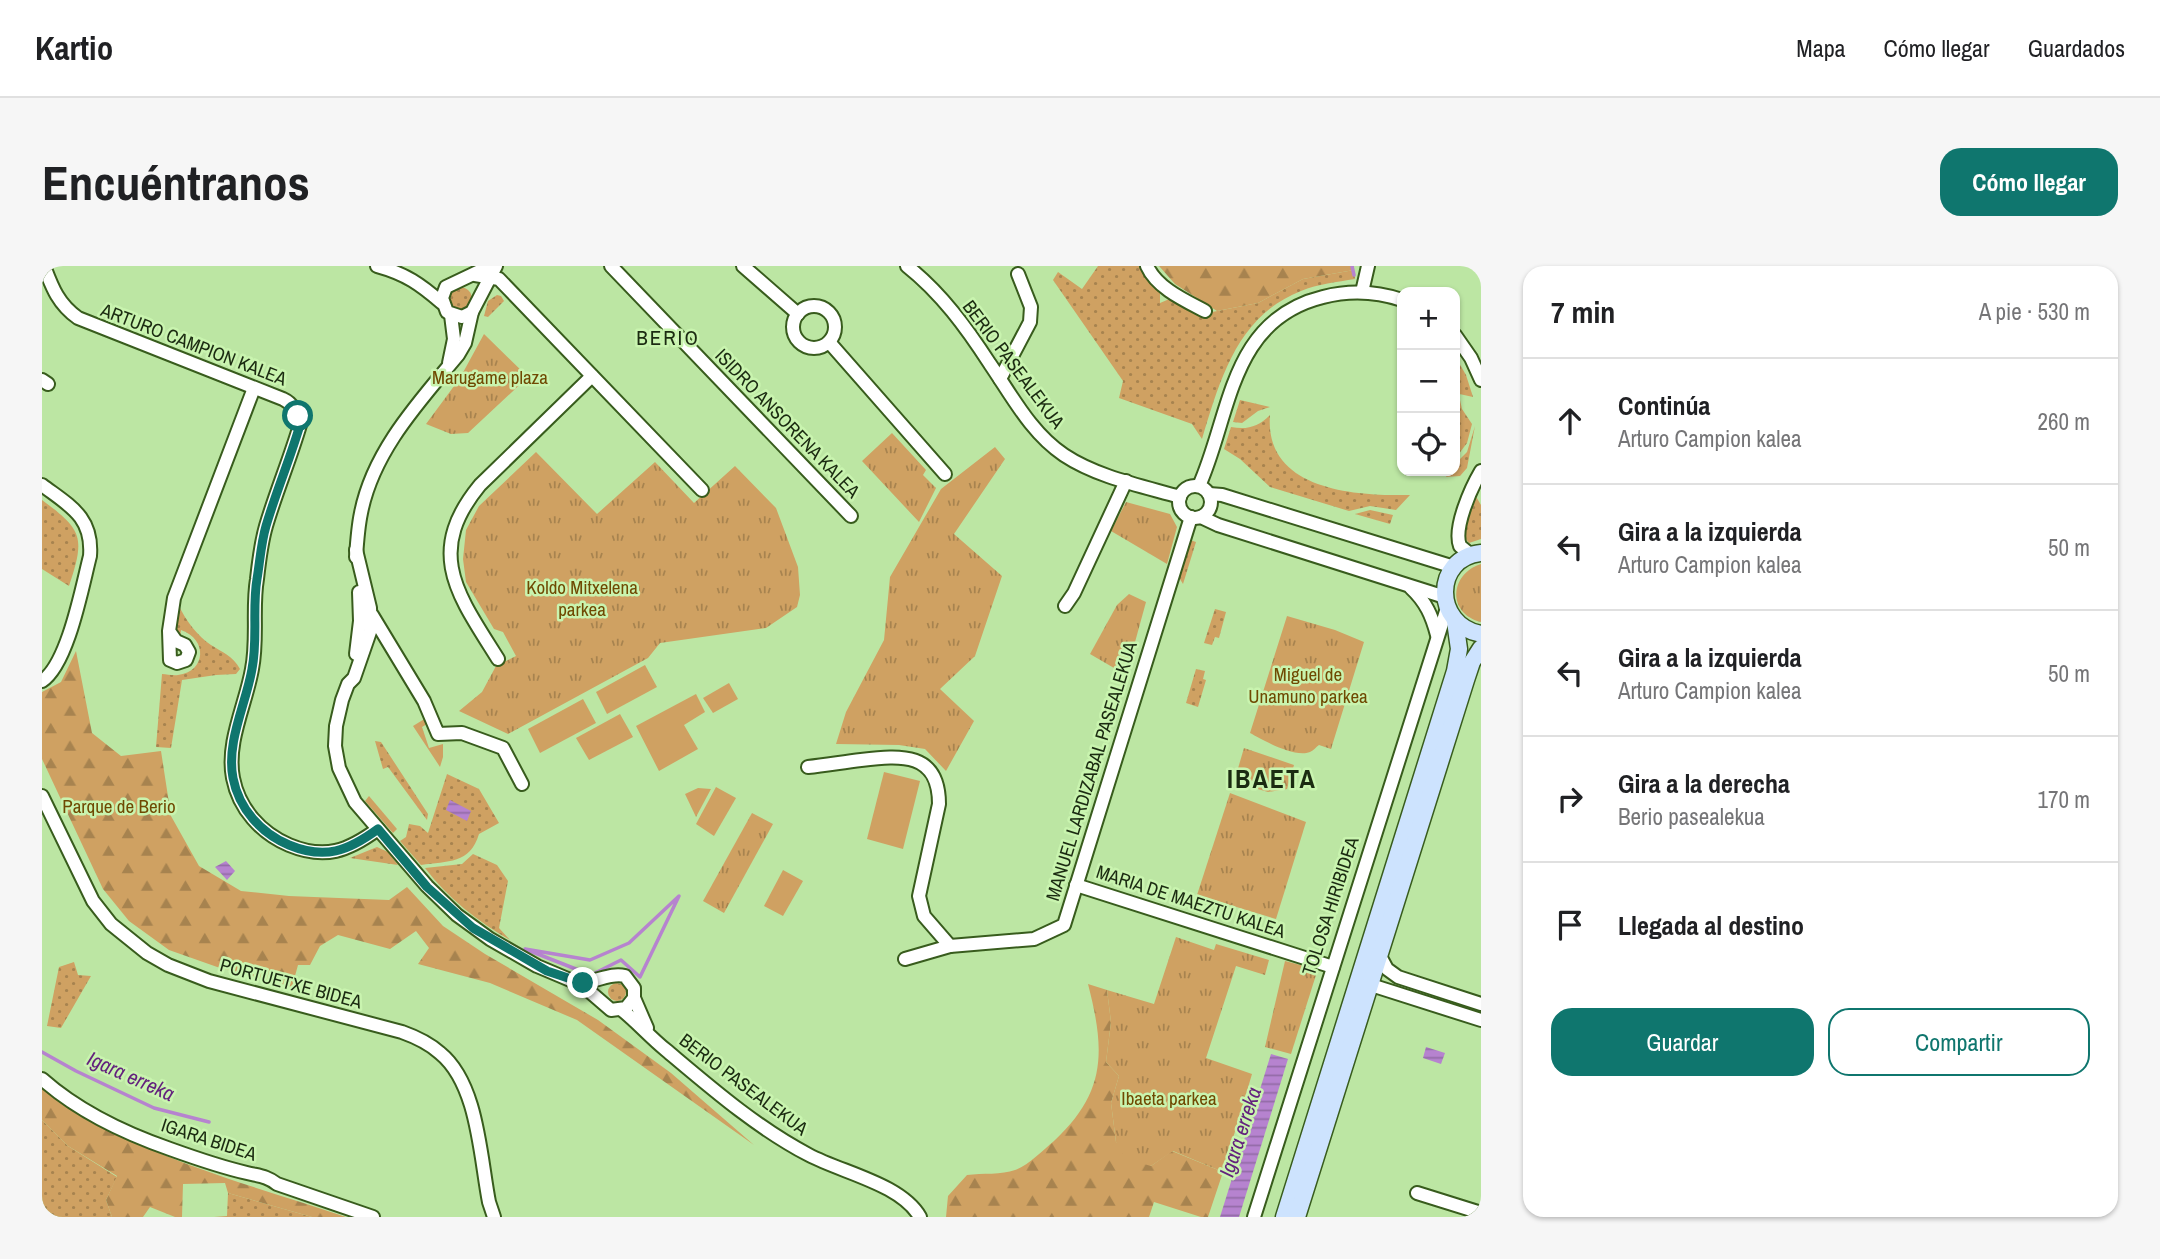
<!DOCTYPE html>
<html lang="es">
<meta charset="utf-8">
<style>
:root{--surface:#fff;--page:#f6f6f6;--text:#202124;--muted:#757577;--line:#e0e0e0;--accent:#0f766e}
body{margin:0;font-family:"Archivo Narrow",sans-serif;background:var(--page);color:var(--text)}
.controls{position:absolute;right:21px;top:21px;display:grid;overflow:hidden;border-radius:14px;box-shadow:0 2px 5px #0004}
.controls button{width:63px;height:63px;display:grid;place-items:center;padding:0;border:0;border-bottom:2px solid var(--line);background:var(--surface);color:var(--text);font:35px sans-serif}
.stop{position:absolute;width:21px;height:21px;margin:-16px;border:5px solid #0f766e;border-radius:50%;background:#fff}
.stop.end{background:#0f766e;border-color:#fff;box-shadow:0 2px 7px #0008}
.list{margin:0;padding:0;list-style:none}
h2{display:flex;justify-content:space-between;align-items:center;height:91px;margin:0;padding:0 28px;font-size:30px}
h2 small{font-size:23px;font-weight:400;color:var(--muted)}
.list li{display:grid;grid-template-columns:46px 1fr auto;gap:21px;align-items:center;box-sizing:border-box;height:126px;padding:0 28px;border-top:2px solid var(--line)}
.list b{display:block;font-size:26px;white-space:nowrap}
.list p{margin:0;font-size:23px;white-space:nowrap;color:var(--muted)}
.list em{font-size:23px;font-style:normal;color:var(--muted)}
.actions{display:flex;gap:14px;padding:21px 28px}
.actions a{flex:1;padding:16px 0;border:2px solid var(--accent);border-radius:21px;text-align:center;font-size:24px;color:var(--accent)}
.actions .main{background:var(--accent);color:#fff}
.icon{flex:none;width:38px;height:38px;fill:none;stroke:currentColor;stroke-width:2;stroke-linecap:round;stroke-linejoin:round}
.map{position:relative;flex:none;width:1439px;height:951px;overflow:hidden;border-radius:21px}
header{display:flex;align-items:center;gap:42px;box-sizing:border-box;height:98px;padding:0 35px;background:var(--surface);border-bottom:2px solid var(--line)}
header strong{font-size:33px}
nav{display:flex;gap:38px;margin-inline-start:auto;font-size:24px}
.intro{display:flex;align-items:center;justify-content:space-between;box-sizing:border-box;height:168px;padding:0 42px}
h1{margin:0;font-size:49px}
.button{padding:18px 32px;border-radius:21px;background:var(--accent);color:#fff;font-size:24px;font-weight:700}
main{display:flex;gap:42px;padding:0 42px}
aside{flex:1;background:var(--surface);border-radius:21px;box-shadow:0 2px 5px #0004}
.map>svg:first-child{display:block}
.grass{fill:url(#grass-dots)}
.forest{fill:url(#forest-firs)}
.park{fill:url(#park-tufts)}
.pitch{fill:#cfa162}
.water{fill:url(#water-rules)}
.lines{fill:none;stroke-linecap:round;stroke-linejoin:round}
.stream{stroke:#b683cf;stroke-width:3.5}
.minor-casing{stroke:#385c1d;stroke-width:16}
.secondary-casing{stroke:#385c1d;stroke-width:19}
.minor{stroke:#fff;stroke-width:12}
.secondary{stroke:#cde3fe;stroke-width:16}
.route{stroke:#0f766e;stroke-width:9}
.labels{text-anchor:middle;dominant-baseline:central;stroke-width:5;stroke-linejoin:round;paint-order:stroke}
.street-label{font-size:19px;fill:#1b2b11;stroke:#c9f4af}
.park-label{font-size:19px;fill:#6f4902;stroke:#c9f4af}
.neighbourhood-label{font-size:21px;letter-spacing:2px;fill:#1b2b11;stroke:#c9f4af}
.water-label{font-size:21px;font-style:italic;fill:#63227d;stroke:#c9f4af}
.district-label{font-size:26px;font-weight:bold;letter-spacing:2px;fill:#1b2b11;stroke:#c9f4af}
</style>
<header>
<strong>Kartio</strong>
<nav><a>Mapa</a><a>Cómo llegar</a><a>Guardados</a></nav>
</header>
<div class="intro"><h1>Encuéntranos</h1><a class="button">Cómo llegar</a></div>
<main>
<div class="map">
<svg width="1439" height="951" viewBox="0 0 1439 951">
<defs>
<pattern id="grass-dots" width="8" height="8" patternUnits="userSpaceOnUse" patternTransform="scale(1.75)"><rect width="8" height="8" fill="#cfa162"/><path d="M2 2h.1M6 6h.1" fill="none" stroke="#a7834f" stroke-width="1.8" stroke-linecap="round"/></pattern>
<pattern id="forest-firs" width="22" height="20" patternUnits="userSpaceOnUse" patternTransform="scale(1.75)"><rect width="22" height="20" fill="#cfa162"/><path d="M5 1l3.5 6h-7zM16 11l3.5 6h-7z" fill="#a7834f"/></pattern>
<pattern id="park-tufts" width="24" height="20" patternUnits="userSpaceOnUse" patternTransform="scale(1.75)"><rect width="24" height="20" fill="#cfa162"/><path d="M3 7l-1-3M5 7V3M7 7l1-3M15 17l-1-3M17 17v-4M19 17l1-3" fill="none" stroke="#a7834f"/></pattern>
<pattern id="water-rules" width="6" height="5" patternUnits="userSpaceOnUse" patternTransform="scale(1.75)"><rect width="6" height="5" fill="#b683cf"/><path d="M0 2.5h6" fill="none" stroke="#936ba7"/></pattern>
</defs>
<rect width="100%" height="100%" fill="#bce6a3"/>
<!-- grass -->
<g class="grass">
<path d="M1056 0H1098L1118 23V37L1132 31 1160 48 1216 37 1261 13 1312 4 1313 13C1295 16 1276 18 1259 25 1195 50 1178 114 1160 173L1150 158 1077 132 1081 115 1011 14 1016 6 1040 23Z"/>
<circle cx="418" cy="33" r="12"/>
<polygon points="455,29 459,30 462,35 446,51 442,50 446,35"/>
<polygon points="1413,90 1424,109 1431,131 1413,127"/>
<polygon points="1413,132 1418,134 1420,143 1430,158 1425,177 1413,193"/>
<polygon points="1198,134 1228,141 1216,145 1200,157 1191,156"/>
<path d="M1228 149C1222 225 1315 230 1368 229L1354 244 1328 240 1307 245 1228 221 1198 193 1182 183 1189 161C1205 164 1216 161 1228 149Z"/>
<polygon points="1433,160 1425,202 1418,210 1404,211 1407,205 1413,205 1413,198 1425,186"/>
<polygon points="1433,229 1439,239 1439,273 1427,277 1420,268 1431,230"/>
<path d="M0 234C41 264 43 272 27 320L0 303Z"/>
<polygon points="1328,244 1351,249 1348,258 1313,248"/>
<polygon points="1148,274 1154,276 1141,318 1136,310"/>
<path d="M137 340C143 353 156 371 169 379 180 386 191 390 198 403L194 408 174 409 140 414 129 482 114 481 120 408C125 408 131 410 136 409 164 406 166 373 139 364L138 371 131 363Z"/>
<polygon points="1173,343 1184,346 1177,372 1173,371 1170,379 1162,377"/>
<polygon points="1154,403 1163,405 1161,413 1164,414 1156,441 1144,437"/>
<polygon points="333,475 339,476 386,548 385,554 346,501 341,503"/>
<path d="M405 508 437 523 457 557 437 568C428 598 406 595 379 599L358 575 364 571 367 558 378 560 386 567Z"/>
<polygon points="335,581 346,586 356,599 308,592"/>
<path d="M431 588 455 599 466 615 457 662 468 674C435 655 406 632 383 602L420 598Z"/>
<polygon points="32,696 36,709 49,710 19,762 5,760 17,701"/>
<circle cx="575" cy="726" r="9"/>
<polygon points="0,854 26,880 75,911 64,934 70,951 0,951"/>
<polygon points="186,927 270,951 172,951 185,950"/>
</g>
<!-- forest -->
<g class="forest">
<polygon points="1117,0 1312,0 1312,4 1261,13 1216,37 1175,45 1133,18"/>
<polygon points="34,385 50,467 79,490 119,485 129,550 157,600 199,625 247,630 347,634 365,621 401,660 443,688 556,754 629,807 712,879 535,754 448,717 376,698 387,682 374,665 348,683 296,669 278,680 268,699 256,699 250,721 178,702 127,684 87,655 61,623 0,493 0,426 19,416"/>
<path d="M1046 718 1065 724 1069 756 1064 796 1077 810 1069 837 1074 876 1109 900 1130 885 1181 906 1166 951H1159L1112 936 1107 951H904L906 930 925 909C940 907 960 909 973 904 987 899 1001 884 1012 875 1065 826 1063 784 1046 718Z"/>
<path d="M0 822C88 889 201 916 304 951H270L186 927 183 917 141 918 140 951H133L108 941 101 951H70L64 934 75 910 26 880 0 854Z"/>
</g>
<!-- park -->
<g class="park">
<polygon points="442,68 486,111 426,167 409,168 384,158 418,112"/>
<polygon points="850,167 884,204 881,209 894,222 877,256 820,195"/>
<polygon points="953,181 963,193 912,268 960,310 933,390 898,423 932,455 904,505 883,483 857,479 794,478 804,446 842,374 848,311 899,223"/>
<polygon points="494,186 555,248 613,196 652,237 693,200 734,242 756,301 758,329 755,341 724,362 618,377 606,392 466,468 417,445 440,426 454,400 474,390 461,366 452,363 424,316 421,293 424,264 437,240"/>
<polygon points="1084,236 1128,248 1135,261 1125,298 1069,265"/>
<path d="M1439 298V356C1405 348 1407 308 1439 298Z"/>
<polygon points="1087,328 1104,336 1084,409 1048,388 1075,339"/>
<path d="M1245 350 1293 364 1322 376 1289 483 1277 479C1274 481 1271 485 1268 486 1252 492 1221 474 1208 467Z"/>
<polygon points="384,452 385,458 380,461 387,482 401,478 401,491 398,501 371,460"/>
<polygon points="1202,482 1252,499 1245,523 1226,526 1192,516"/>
<polygon points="656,522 669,523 654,551 643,528"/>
<polygon points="1188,527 1264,556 1234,653 1155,629"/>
<polygon points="327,530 355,563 351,567 323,535"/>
<polygon points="710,547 731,558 682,647 661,635"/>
<polygon points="1134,671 1172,684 1174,678 1227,694 1223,709 1194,700 1164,792 1210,808 1181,906 1131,885 1109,900 1084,893 1074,876 1069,837 1077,810 1064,796 1069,756 1065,724 1112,738"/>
<polygon points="1243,695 1270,702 1274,709 1249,788 1223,781"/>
</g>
<!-- pitch -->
<g class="pitch">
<polygon points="603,399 615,421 565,448 554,426"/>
<polygon points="687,417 696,433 671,447 661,432"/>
<polygon points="654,428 663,446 642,459 656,483 617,505 594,460"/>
<polygon points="541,433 554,457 498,487 486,463"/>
<polygon points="578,448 591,471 547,494 534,472"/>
<polygon points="842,506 878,515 861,583 825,573"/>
<polygon points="674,521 694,532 672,570 654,558"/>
<polygon points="741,604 761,615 741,650 722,640"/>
</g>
<!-- water -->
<g class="water">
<polygon points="408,534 429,545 425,555 404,544"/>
<polygon points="184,595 193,605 185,614 173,601"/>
<polygon points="1384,781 1403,787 1399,798 1381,792"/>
<polygon points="1229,788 1246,793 1197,951 1178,951"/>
</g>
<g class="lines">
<!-- stream -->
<g class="stream">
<polyline points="1310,0 1312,9"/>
<polygon points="637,630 598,711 579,694 549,709 483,683 548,694 587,677"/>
<polyline points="0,786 34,805 112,842 167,856"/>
</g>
<!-- minor casing -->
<g class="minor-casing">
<g id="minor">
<path d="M2 0C10 21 16 38 36 52L241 133C252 138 256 148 258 159 248 193 234 226 224 260 219 277 217 295 215 313 210 342 216 373 210 403 204 438 184 476 191 512 197 543 219 567 247 579 283 594 306 585 336 563"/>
<path d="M335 0C364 8 378 18 400 37"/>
<polyline points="448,0 404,21 400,32 405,46 420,51 430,46 454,0"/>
<polyline points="569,0 809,250"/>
<polyline points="701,0 756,48"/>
<path d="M865 0C899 27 924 61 948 98 970 130 989 167 1022 189 1055 211 1100 220 1138 231"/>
<path d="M1105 0C1115 22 1142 34 1163 45"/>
<polyline points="433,9 457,13 660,224"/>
<polyline points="1320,26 1326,0"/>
<circle cx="772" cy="61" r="21"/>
<polyline points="1413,69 1429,92 1439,114"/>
<polyline points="787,76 903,208"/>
<polyline points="407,97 412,73 409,49"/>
<polyline points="958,113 988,56 989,41 976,8"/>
<polyline points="0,114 6,118"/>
<path d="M0 219C28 240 51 251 48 290 40 321 26 398 0 415"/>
<path d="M1157 220C1189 149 1187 54 1281 31 1308 24 1333 25 1360 34"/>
<circle cx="1153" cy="236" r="16"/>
<polyline points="1167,228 1180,229 1412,301"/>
<polyline points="1159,251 1176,259 1403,331"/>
<polyline points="314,284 328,342 329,363 312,412 306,418 300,434 294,460 293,480 297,502 313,536 385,620 415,649 448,673 495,700 540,719 569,744 584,742 592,732"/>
<path d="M1429 289 1418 280C1411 262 1429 222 1439 205"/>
<path d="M314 291C315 276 316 261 319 247 331 185 377 136 416 89L423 77 430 46"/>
<path d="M1369 322C1384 336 1390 350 1395 369"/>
<polyline points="1023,340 1032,327 1084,215"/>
<polyline points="330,349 382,435 396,468 420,467 461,482 480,518"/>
<polyline points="127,365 134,375 143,379 147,386 144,394 135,397 128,394 127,365 132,332 212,122"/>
<polyline points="314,388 318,355 317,326"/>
<path d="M456 393C416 329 382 287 438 219L550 110"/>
<path d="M766 501C784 499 802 496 819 494 859 489 897 486 897 538L877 630 882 650 908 680"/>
<path d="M0 530 51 635 69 658 105 687 126 699 167 715 360 766C374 771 387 777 398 787 436 818 438 890 447 936L452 951"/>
<polyline points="1034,619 1291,701"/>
<polyline points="1338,690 1345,703 1356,711 1439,738"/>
<polyline points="863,693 908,680 992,673 1022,659 1149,251"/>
<path d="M535 716C552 718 567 706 583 710L592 722V732L605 762"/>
<polyline points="1329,719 1439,754"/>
<path d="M580 744C595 756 608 771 624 784 668 821 715 862 767 889 801 907 859 918 878 951"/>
<path d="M0 813C36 845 82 867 128 883 153 892 179 901 205 907 217 910 225 910 235 918L331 951"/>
<polyline points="1375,927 1439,947"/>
<polyline points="1212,951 1405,342"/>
</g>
</g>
<!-- secondary casing -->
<g class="secondary-casing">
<g id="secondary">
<path d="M1439 287C1391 292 1391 359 1439 368"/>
<polyline points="1242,951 1413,405 1417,383 1413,355"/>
<polyline points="1255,951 1424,414 1430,396 1439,382"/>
</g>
</g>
<!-- minor -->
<use href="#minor" class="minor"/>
<!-- secondary -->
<use href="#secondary" class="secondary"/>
</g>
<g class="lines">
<!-- route -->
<path class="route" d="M256 150 258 159C248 193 234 226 224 260 219 277 218 295 215 313 210 342 216 373 210 403 204 438 184 476 191 512 197 543 219 567 247 579 283 594 306 585 336 563L385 621 431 662 505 705 541 717"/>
</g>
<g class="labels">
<!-- street labels -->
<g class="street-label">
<text transform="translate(152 78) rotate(21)">ARTURO CAMPION KALEA</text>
<text transform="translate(972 98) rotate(53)">BERIO PASEALEKUA</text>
<text transform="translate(746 157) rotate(46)">ISIDRO ANSORENA KALEA</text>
<text transform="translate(1049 505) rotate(-73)">MANUEL LARDIZABAL PASEALEKUA</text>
<text transform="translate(1149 635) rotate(18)">MARIA DE MAEZTU KALEA</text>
<text transform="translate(1288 640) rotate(-72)">TOLOSA HIRIBIDEA</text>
<text transform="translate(249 717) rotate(15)">PORTUETXE BIDEA</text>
<text transform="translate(702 818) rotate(37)">BERIO PASEALEKUA</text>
<text transform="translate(167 873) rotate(18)">IGARA BIDEA</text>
</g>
<!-- park labels -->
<g class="park-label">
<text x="448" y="111">Marugame plaza</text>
<text x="540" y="321">Koldo Mitxelena<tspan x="540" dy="22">parkea</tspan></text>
<text x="1266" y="408">Miguel de<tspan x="1266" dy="22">Unamuno parkea</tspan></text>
<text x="77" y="540">Parque de Berio</text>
<text x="1127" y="832">Ibaeta parkea</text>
</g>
<!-- neighbourhood labels -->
<g class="neighbourhood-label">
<text x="626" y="71">BERIO</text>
</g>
<!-- water labels -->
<g class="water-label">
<text transform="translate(89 810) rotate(24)">Igara erreka</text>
<text transform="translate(1198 866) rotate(-72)">Igara erreka</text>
</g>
<!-- district labels -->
<g class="district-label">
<text x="1230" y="512">IBAETA</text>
</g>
</g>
</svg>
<div class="controls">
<button>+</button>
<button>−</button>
<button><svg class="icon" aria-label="locate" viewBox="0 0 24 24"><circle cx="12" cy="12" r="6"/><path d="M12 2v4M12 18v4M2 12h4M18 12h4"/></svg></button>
</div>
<div class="stop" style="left:256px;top:150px"></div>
<div class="stop end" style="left:541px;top:717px"></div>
</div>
<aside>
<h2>7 min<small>A pie · 530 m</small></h2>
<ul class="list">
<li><svg class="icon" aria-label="ahead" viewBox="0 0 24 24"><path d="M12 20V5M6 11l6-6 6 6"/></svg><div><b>Continúa</b><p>Arturo Campion kalea</p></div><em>260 m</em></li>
<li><svg class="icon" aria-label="left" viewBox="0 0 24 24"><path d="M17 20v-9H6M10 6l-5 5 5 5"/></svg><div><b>Gira a la izquierda</b><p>Arturo Campion kalea</p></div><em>50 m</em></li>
<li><svg class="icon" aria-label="left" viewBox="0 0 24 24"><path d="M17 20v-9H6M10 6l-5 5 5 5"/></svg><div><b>Gira a la izquierda</b><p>Arturo Campion kalea</p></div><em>50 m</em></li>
<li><svg class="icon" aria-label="right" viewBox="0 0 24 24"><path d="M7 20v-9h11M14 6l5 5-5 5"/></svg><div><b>Gira a la derecha</b><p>Berio pasealekua</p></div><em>170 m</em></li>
<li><svg class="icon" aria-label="arrive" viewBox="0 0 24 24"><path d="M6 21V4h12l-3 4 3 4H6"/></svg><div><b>Llegada al destino</b></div></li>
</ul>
<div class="actions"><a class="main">Guardar</a><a>Compartir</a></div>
</aside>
</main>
